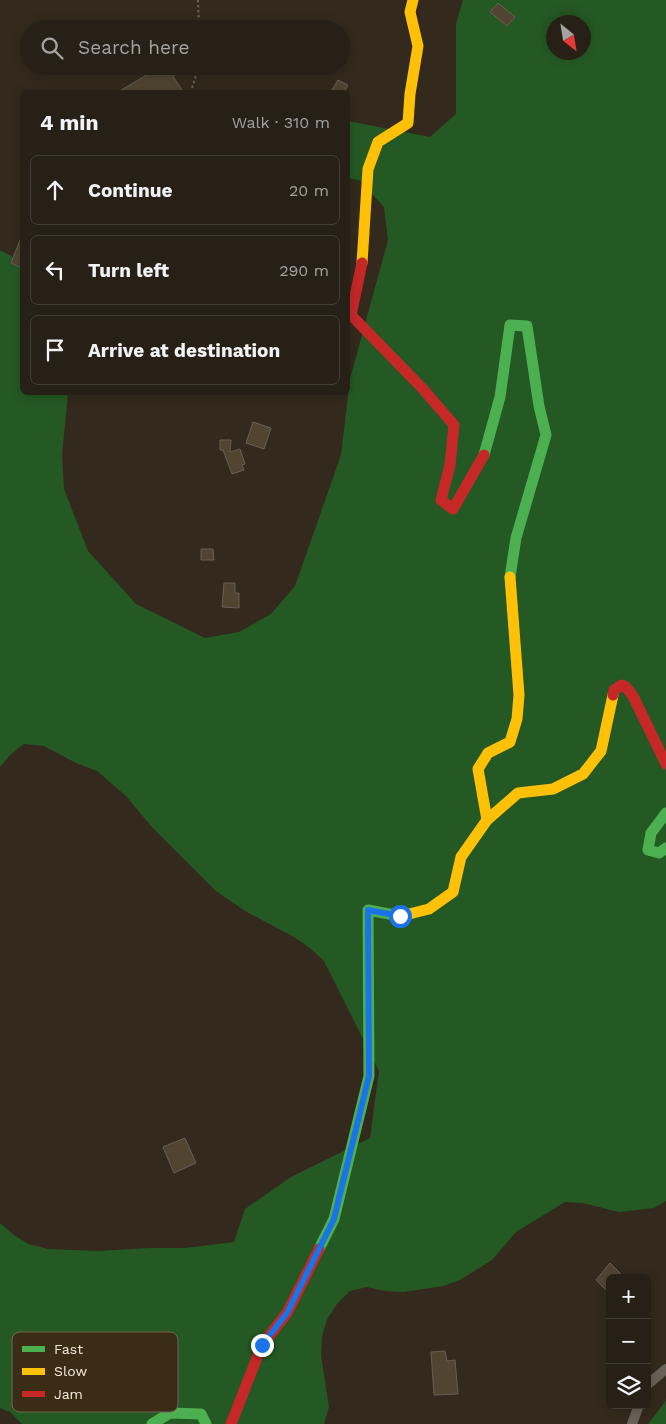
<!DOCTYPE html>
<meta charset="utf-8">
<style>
:root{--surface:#262016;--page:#2e281f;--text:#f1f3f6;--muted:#a4a3a1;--line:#423e35}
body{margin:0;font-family:"Work Sans",sans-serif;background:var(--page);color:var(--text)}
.controls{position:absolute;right:15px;bottom:15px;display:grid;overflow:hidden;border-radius:8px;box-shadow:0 2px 12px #0003}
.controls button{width:45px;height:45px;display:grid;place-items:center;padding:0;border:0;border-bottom:1px solid var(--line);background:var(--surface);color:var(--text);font:25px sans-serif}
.compass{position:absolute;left:546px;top:15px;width:45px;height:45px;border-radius:50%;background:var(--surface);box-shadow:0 2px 12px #0003;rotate:150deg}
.stop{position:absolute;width:15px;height:15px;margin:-11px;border:4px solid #1a73e8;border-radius:50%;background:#fff}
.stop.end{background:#1a73e8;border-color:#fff;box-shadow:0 1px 5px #0008}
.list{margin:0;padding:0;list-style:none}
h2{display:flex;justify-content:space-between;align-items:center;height:65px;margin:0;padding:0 20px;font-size:21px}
h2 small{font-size:16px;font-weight:400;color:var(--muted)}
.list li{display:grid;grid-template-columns:32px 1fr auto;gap:15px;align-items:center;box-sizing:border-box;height:70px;margin:0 10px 10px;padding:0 10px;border:1px solid var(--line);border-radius:8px}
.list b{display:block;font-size:19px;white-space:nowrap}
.list em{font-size:16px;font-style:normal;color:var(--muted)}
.icon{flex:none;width:28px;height:28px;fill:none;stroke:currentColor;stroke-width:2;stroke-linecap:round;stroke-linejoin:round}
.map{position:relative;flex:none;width:666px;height:1424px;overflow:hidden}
.search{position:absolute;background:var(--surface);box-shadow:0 2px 12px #0003;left:20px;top:20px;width:330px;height:55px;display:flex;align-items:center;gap:12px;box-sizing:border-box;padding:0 18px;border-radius:28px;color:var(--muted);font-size:19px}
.panel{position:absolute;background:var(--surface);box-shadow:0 2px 12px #0003;left:20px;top:90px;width:330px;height:305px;border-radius:8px}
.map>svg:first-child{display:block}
.green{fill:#245924;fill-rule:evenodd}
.building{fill:#514532;stroke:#675f55}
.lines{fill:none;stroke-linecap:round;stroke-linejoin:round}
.path{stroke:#676158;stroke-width:2;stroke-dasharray:2.5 2.5;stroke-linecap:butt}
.street{stroke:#696258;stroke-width:10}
.fast{stroke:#4caf50;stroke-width:11}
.slow{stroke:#ffc107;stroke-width:11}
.jam{stroke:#c62828;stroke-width:11}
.route{stroke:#1a73e8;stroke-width:6}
.key{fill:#3b2c15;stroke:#726551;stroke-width:1}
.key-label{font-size:14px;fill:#f3e9dc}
</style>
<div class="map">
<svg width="666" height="1424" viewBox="0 0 666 1424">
<rect width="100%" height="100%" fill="#332a1d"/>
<!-- green -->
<g class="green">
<path d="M463 0H666V1201L654 1208 619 1212 583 1203 565 1202 516 1232 492 1260 460 1280 443 1286 404 1292 385 1291 367 1287 350 1291 337 1304 327 1319 322 1337 321 1355 329 1407 324 1424H22L10 1412 0 1408V1223L14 1235 28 1244 48 1249 98 1251 150 1248H185L234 1242 245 1209 291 1177 370 1138 379 1071 324 961 310 948 294 937 245 911 216 891 151 826 126 796 97 771 76 763 44 746 24 744 10 755 0 767V250L22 262V392L68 393 62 455 64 489 88 551 136 604 205 638 239 632 271 614 295 586 341 455 350 379 388 240 384 207 359 180 348 178V121L430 137 456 114V24ZM554 22H584V52H554Z"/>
<polygon points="666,1399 666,1424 648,1424 665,1402"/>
</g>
<!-- building -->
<g class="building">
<polygon points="498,3 515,17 507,26 490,12"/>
<polygon points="162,66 174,66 178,73 173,76 183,92 118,92"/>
<polygon points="338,80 348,85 344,92 337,92 332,90"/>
<polygon points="22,235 22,268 11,263"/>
<polygon points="253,422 271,428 264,449 246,443"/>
<polygon points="220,440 231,440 230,452 240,449 245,464 242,465 244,470 232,474 223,450 220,450"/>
<polygon points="201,549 213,549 214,560 201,560"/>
<polygon points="224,583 235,583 235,593 239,593 239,608 222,607"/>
<polygon points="185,1138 196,1163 174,1173 163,1147"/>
<polygon points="610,1263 625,1278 610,1278 610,1294 596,1280"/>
<polygon points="445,1351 447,1361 455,1360 458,1394 434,1395 431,1352"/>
</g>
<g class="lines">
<!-- path -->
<g class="path">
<polyline points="198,0 199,29"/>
<polyline points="189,92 192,88 199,66"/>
</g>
<!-- street -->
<g class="street">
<polyline points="647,1385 666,1369"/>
<polyline points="632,1424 639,1405"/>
</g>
<!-- fast -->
<g class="fast">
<polyline points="484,455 500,397 510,325 527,326 539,406 546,435 516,538 510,577"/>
<polyline points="666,813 651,833 648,850 659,853 666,848"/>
<polyline points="319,1249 334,1219 369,1076 368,910 400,916 405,915"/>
<polyline points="152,1424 170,1413 201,1414 206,1424"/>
</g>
<!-- slow -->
<g class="slow">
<polyline points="362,263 368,169 378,142 408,123 410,94 418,46 410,12 413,0"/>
<polyline points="487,820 478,769 488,753 510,742 517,719 519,695 510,577"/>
<polyline points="405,915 429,909 453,892 461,857 487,820 518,793 553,789 583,774 601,751 613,695"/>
</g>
<!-- jam -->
<g class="jam">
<polyline points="362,263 351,315 423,389 454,425 450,465 441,500 453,509 484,455"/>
<polyline points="613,695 614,690 622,685 626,687 633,696 666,764"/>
<polyline points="231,1424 262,1345 287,1313 319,1249"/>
</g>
</g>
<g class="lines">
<!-- route -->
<polyline class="route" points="262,1345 287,1313 334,1219 338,1202 369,1076 368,910 400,916"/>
</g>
<!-- legend -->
<rect x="12" y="1332" width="166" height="80" rx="8" class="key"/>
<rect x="22" y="1346" width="23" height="6" fill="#4caf50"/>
<rect x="22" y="1368" width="23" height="7" fill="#ffc107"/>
<rect x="22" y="1391" width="23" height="6" fill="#c62828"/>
<g class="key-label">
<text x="54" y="1354">Fast</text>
<text x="54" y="1376">Slow</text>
<text x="54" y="1399">Jam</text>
</g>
</svg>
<div class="controls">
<button>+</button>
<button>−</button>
<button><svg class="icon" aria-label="layers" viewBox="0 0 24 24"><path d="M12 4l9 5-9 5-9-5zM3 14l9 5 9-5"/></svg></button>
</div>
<svg class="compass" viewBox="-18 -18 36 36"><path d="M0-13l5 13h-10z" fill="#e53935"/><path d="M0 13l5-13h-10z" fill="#a4a3a1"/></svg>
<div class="stop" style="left:400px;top:916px"></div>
<div class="stop end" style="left:262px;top:1345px"></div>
<div class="search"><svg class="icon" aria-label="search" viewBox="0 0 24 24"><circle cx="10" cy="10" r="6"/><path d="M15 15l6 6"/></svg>Search here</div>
<section class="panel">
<h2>4 min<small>Walk · 310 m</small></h2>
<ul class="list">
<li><svg class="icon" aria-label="ahead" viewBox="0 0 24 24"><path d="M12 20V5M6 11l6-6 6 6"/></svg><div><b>Continue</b></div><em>20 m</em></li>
<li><svg class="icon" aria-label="left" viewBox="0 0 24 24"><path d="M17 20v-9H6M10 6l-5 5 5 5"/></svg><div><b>Turn left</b></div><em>290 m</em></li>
<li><svg class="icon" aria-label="arrive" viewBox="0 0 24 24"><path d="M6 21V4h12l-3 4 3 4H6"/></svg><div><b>Arrive at destination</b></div></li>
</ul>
</section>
</div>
